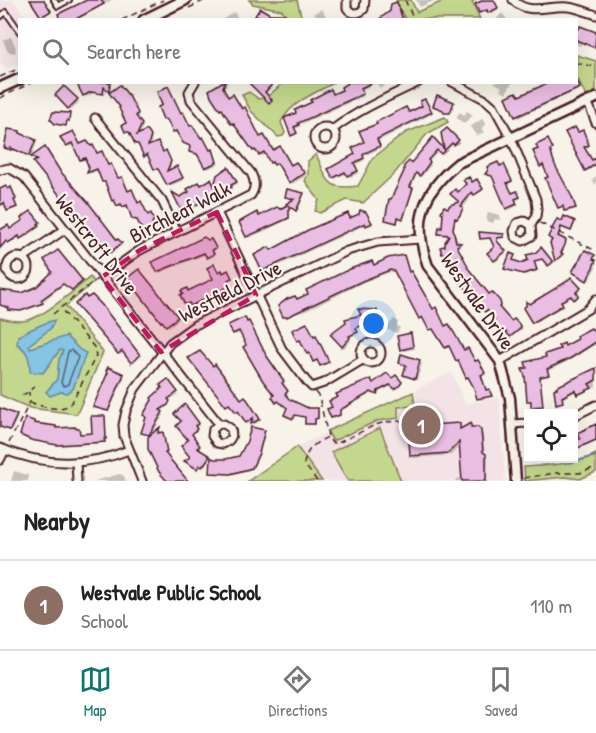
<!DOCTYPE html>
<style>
:root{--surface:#fff;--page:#f2f2f2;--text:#222;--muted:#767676;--line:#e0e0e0;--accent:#0f766e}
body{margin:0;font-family:"Patrick Hand",sans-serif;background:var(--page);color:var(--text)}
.controls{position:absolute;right:18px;bottom:18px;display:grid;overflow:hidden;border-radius:0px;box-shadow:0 6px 24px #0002}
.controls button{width:54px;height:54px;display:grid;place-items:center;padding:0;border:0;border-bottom:2px solid var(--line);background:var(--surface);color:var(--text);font:30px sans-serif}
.you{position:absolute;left:374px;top:324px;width:21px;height:21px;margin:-15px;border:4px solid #fff;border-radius:50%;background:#1a73e8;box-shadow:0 0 0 9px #1a73e833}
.badge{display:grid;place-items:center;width:39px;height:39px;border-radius:50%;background:var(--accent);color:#fff;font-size:20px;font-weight:700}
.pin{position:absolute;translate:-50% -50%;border:3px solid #fff;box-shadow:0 2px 6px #0006}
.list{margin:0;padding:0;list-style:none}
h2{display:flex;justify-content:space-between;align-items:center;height:78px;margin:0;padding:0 24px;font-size:26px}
h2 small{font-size:20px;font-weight:400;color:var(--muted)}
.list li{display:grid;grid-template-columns:39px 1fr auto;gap:18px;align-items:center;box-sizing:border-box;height:90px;padding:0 24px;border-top:2px solid var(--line)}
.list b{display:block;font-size:22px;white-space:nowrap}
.list p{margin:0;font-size:20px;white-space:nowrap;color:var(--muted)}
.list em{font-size:20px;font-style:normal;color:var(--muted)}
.icon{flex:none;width:33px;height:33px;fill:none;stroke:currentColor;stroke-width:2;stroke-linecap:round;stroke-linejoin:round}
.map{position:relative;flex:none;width:596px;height:481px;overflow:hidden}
.search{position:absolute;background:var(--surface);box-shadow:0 6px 24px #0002;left:18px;right:18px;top:18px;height:66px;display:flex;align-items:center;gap:15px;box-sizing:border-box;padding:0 21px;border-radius:0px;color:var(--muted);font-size:22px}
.sheet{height:168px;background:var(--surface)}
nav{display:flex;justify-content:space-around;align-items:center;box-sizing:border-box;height:84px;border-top:2px solid var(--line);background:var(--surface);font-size:16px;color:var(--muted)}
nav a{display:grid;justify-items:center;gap:3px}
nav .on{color:var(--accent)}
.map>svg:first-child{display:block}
.built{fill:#f3e3e6}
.green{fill:#c4d88d;stroke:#877c5c;stroke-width:1.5}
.water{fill:#84c4e4;stroke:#6d829a;stroke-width:1.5}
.shadow{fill:#0003}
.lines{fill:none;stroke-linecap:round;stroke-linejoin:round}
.shore{stroke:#616175;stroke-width:1.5}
.stream{stroke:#6d829a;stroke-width:2}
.building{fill:#eabee3;stroke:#4a1f2b;stroke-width:1.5}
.service-casing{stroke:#4a1f2b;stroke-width:8}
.minor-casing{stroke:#4a1f2b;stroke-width:11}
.tertiary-casing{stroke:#4a1f2b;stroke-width:13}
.secondary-casing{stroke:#4a1f2b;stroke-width:14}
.path{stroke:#4a1f2b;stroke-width:1.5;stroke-dasharray:6 4.5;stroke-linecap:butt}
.service{stroke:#f7f3e8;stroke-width:4}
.minor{stroke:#f7f3e8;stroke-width:7}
.tertiary{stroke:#f7f3e8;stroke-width:8}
.secondary{stroke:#f7f3e8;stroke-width:9}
.marked{fill:#c2185b;fill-opacity:0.2;stroke:#c2185b;stroke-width:4.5;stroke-dasharray:12 8;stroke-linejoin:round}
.labels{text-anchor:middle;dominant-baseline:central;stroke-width:4.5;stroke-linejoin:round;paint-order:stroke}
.street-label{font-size:21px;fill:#4a1f2b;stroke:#f7f3e8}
</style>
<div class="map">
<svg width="596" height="481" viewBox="0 0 596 481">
<rect width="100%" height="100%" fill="#f7f3e8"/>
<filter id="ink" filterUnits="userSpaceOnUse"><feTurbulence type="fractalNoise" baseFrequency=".0167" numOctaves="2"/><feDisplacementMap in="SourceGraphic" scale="12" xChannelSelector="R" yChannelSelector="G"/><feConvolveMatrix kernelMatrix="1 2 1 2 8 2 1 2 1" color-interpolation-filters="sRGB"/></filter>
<g filter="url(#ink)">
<!-- built -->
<g class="built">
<polygon points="0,0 13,0 27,19 20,20 19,63 8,68 4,67 0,62"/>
<polygon points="452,372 465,404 499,397 505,481 322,481 297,447"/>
</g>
<!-- green -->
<g class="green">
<polygon points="249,0 297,0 302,19 287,19 285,14 282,10 253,4"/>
<polygon points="396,0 411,0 417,12 446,0 475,0 472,2 480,19 405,19"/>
<polygon points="577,55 596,61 596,91 586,97 577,77"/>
<path d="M283 83H334C314 93 292 102 281 122L285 133 283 136 278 137 251 111 242 95 249 92 259 99 267 97Z"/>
<path d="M445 117 448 122 427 134 394 174 363 203 347 200 320 213 315 211 319 200 305 181 308 174V161L316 154C328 180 326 191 358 186L373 158 405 133Z"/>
<path d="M90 277 94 282 66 306 103 352 77 414 30 408 0 395V318C8 320 20 322 28 320 45 316 76 289 90 277Z"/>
<polygon points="413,392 415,406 398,407 398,418 377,421 333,441 327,431"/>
<polygon points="380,428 401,481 348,481 331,452"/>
<polygon points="297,447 322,481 248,481"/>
<path d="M596 454V472L580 479 565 477 525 481 524 467C548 465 574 465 596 454Z"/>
</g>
<!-- water -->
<path class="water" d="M55 320 50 329 29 345 30 348 66 336 80 350 86 353 73 389 67 393 61 392 50 396 46 392 57 379 59 359 63 351 60 350 43 373 30 372C30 359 28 351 17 344L18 336C30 330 42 323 55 320Z"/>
<!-- shadow -->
<g class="shadow">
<polygon points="90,0 112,0 77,20 62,20"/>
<polygon points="416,0 436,0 420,7"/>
<polygon points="488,0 494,0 499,10 491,13 489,10 482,13 480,12"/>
<polygon points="322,9 328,20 307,20 316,15 314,13"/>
<polygon points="234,12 239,20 222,20"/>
<polygon points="502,13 508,20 496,20"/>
<polygon points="581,28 596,33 596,49 582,42 580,46 576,45 576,29 580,31"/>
<polygon points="11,37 16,48 15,48 16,52 12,53 7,50 3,40"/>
<polygon points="78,82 110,82 111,84 110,92 106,86 104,95 94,93 86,97"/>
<polygon points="225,82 228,83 224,90 229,98 261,139 264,137 274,151 291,166 298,166 306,176 292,184 280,165 277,166 274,164 267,154 262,156 254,150 236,124 232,123 222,109 211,91"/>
<polygon points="272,82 272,88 265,94 273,102 272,103 252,84"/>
<polygon points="351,82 390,82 380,88 376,83 361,90 364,96 299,125 300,127 294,129 297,135 293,136 292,135 286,119 344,90"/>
<polygon points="493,82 512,82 512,83 506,93 500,89 502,87"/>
<polygon points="576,82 580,89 518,118 508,97 519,98"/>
<polygon points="64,88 79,102 72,110 57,95"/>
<polygon points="130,99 139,115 137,118 143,126 139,136 147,132 152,139 149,147 167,154 172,163 169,172 179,170 184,180 170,186 160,170 155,168 150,155 147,157 145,156 141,145 138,145 130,133 126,131"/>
<polygon points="426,102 432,114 378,141 381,148 366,155 363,157 365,160 355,165 359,173 350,177 347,173 335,179 334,177 357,155 409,114 424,106"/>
<polygon points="467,111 473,115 464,124 456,117 460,112 464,115"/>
<polygon points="181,115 210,152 214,153 218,164 208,169 200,155 191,152 191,146 179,132 176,133 174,132 169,121 164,118"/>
<polygon points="482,119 486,125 481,128 484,132 477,136 470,127"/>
<polygon points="447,130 459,143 457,145 455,143 446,151 442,133"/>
<polygon points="19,132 37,143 31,157 6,148"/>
<polygon points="567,133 584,133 590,146 584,149 592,162 596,161 596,166 588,171 586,170"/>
<polygon points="62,137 98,155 108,167 111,165 119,180 123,180 129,192 133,193 139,204 148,216 152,217 155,222 152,226 154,229 139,236 143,228 139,221 133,218 129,206 126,208 124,205 120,207 118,205 99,170 90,174 91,167 87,159 83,161 74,145 69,147"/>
<polygon points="433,139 445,152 443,154 440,150 428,162 431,165 422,176 418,173 410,189 413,191 404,219 399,218 398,223 388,221 386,220 411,165"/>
<polygon points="549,142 553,150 550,151 556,168 576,209 567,212 565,207 559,207 550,178 545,166 541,166"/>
<polygon points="500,167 505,167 512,182 508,184 512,194 518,194 520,198 515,201 517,206 509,210 494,177"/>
<polygon points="230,171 237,184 232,187 233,189 190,210 189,209 184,211 182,209 202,186 215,188"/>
<polygon points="61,174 117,242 118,241 122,245 111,254 106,251"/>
<polygon points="596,176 596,185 592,181"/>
<polygon points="478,182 483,191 476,195 474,193 456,218 454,230 457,243 461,245 458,248 468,268 467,269 489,296 501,304 501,307 499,309 511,323 513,321 521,330 512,337 508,332 505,335 495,322 497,320 489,310 487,312 477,300 482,297 473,287 469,290 452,269 454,263 449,253 443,253 447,247 450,236 440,234 443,229 449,210 462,202 459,194 472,183"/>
<polygon points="12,190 16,201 14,202 17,208 10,211 6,204 0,207 0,191"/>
<polygon points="303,194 304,196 298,211 290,206 290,219 249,238 247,237 241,223 280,211 296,200 287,196"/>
<polygon points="488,212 500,215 500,220 495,219 493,223 486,221"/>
<polygon points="31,213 40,224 38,226 39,228 23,239 21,236 10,244 8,241 0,250 0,232 10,230 25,220"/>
<polygon points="367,215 373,225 369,226 367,224 265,272 256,255 271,251 349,217 351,219"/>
<polygon points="574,222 576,223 572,231 563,227 559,238 566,243 561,255 563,256 558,261 552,243 563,223"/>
<polygon points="503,236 505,238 498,238 498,244 506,253 496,262 489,253 496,247 492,239 481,239"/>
<polygon points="212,242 216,250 213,252 215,256 209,259 207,254 159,273 158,272"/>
<polygon points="541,249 553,264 551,266 544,259 534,262 537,272 525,275 506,269 514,256 514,262 521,264 530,261"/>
<polygon points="58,252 83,283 74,290 65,284 42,302 43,304 23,311 11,310 10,308 0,304 0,288 3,291 22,295 37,288 54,272"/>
<polygon points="594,256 593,261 596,262 596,267 589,281 575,273"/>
<polygon points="404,257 410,274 445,328 464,352 483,370 486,375 482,377 487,391 490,392 492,397 480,400 478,398 471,377 467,377 460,361 457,360 451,347 446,347 435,329 430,330 424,317 420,318 396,272 393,271 364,282 306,311 286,317 284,316 297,301 374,266"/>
<polygon points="138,271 179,319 169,327 165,322"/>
<polygon points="229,273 232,279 228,282 230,287 193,307 192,304 186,304 188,292 215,279 218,274"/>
<polygon points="571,279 581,290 576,294 579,297 576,300 573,296 561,303 563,307 534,323 530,305"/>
<polygon points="77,304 103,307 141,357 133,363 124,352 120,355"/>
<polygon points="377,312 378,313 379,328 372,326 373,321 356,329 358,334 349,338 351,341 344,348 332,334"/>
<polygon points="244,319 268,359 285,383 282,385 288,394 285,396 289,401 308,410 319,411 319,419 316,420 316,425 308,425 307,418 297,415 294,420 286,415 289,408 279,403 274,397 276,395 241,332 236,335 234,333"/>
<polygon points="394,319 398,322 397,325 400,328 397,333 385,329"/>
<polygon points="596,333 596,344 572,359 548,371 549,376 541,378 543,407 534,408 532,402 529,401 548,358"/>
<polygon points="410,335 412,337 415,349 404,351 402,349"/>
<polygon points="191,358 213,368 241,401 246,399 260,421 254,425 254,420 248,424 240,411 238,413 231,404 229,406"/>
<polygon points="420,361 422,364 417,380 407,377 405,375 407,366 400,362"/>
<polygon points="596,369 596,387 580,395 577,391 562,399 563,403 557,403 555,390"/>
<polygon points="109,373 125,377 109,412 95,407"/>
<polygon points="396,377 402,384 397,389 392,386 379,392 379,395 373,393 340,411 341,416 333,419 332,417 329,410 374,384 392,380"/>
<polygon points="168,381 178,394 168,401 170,403 161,412 164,415 151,435 144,434"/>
<polygon points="185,406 199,425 195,428 197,431 192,435 200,448 198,450 210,458 204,468 201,466 198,469 187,461 192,457 191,440 183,421"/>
<polygon points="0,409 18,417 12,430 0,426"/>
<polygon points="105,418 107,440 105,440 105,443 59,446 24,437 33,422 36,424 57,429 79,430 80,435 93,435"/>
<polygon points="459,425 461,429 470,425 483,434 485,456 488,458 487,481 456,481 456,479 463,478 461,444 451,455 414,458 412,456"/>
<polygon points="596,426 596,441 578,449 579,452 574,454 574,434"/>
<polygon points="264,431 265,433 260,454 253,469 232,475 212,473 214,460 240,458"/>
<polygon points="533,458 548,458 548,465 540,465 538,460"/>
<polygon points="14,471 28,475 28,481 11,481"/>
<polygon points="120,474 124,476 126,481 94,481"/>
</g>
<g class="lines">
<!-- shore -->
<polygon class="shore" points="71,350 78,357 68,384 64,386 61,383 68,352"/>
<!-- stream -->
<polyline class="stream" points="570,463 596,456"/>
</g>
<!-- building -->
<g class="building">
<polygon points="30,0 44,0 51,11 41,17"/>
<polygon points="87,0 101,0 104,4 74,20 60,20 58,14"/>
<polygon points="484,0 494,0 498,8 488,13 487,10 479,13 475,4"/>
<polygon points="397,2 403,20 378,20 390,11 391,4"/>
<polygon points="260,8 270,14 285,14 284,20 262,20 255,16"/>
<polygon points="580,26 596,32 595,48 576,40 576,28 579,29"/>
<polygon points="76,82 110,82 109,92 104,87 103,94 91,92 83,96"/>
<polygon points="222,82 225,82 223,87 228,97 233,94 242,109 245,107 260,137 264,135 273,150 280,146 291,165 296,162 305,173 289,183 277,163 274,165 272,162 270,163 264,152 259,155 255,150 253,151 233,123 231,124 222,109 220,110 211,96 209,90"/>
<polygon points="248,82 274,82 265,92 272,100 269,103"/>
<polygon points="349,82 373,82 361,88 363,94 298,123 299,125 294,127 297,133 291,136 284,118 296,113 295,110 312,102 310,100 331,89 333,94 342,90 341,87"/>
<polygon points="550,82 578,82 580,88 515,117 506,97 516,92 519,96"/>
<polygon points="120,85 129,96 138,113 136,116 142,124 137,135 147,130 151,136 148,146 158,142 163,152 166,150 171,161 167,171 177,166 183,178 167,185 158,169 154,169 147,154 144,157 138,144 135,144 129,132 125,132 122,125 126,123 119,108 120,107 109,93"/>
<polygon points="64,86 78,99 68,109 55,95"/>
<polygon points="168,86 181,113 183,112 190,126 192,125 201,138 203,137 210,150 213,149 217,162 205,168 197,154 189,152 190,146 183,143 176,131 173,132 167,120 163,119 158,107 162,105 157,92"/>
<polygon points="437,95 454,102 450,113 444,113 443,110 433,106"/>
<polygon points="425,99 432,112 377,139 380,146 365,153 363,155 364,158 354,163 358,171 347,176 345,172 333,178 328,169 355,154 352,148 364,142 359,131 377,124 376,122 406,107 409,112 422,106 420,101"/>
<polygon points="53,112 70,113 69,121 67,120 66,126 55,124 50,119"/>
<polygon points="575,127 578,132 583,130 589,145 584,147 592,160 596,158 596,164 585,171 565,132"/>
<polygon points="447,128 459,140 454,145 452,143 441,154 437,150 428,160 430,162 420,176 416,173 410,187 413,188 403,219 398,217 397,223 385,220 389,199 391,199 404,171 404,166 409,161 411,163 433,137 444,149 441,133"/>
<polygon points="8,129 20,131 20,133 36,140 29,156 11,148 11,150 4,148"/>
<polygon points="73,131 80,144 87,141 91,146 93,145 97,153 102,151 108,165 111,164 118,178 122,177 128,191 132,189 138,203 141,201 148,215 151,213 154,220 152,223 153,227 136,235 141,228 137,220 132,219 127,205 123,207 121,204 117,206 114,200 112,201 105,182 102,182 97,169 87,173 89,168 85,158 80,160 72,143 66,146 62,141 60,137"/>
<polygon points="548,139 553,149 550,150 555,165 572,197 576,208 564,211 563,206 558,208 545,178 548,177 543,165 540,167 533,151 538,149 536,145"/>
<polygon points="45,147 60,171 88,202 117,240 118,239 122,243 109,253 107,251 105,252 33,162 37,160 31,157"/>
<polygon points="498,162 500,166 504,164 512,181 507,183 512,193 517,191 520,197 515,199 517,204 506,209 492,176 485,174 488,170 487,167"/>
<polygon points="228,167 237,182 231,185 232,187 187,209 186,207 181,210 172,192 180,197 189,192 187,189 199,182 201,185 211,179 214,186 217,175"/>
<polygon points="469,177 472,182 477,179 483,189 474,195 472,192 461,206 463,208 460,215 457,219 455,218 453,228 456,242 461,243 457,246 468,266 467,267 489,294 492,292 500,301 501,305 499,307 511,321 514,319 519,324 521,328 510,337 506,332 502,335 493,322 495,320 487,310 485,312 480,307 475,300 479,297 471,286 467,290 451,270 448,265 452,262 447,252 442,254 440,247 445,246 445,242 449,235 438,234 439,227 442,228 443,213 441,212 444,206 448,208 450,205 459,202 450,194 455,189 458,192 466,184 463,180"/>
<polygon points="6,186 8,189 11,187 16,199 14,200 17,207 7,211 4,203 0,205 0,189"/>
<polygon points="287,189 304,193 296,211 289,206 289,218 246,237 239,222 257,212 259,216 277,207 280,209 287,205 286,204 294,199 285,197"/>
<polygon points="360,210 366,212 372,223 366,226 365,223 262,271 254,255 269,247 271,250 308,230 348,213 350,218 359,214"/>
<polygon points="31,211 40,222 38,224 39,226 20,239 19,236 8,243 6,241 0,248 0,230 8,225 10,229 23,220 21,218"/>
<polygon points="564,216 575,221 571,231 561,227 558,236 566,240 565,245 561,253 563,254 555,261 550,243 552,240 548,237 557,219 562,221"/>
<polygon points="479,232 504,234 504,237 497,238 497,241 506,251 494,261 487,253 494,247 490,238 480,239"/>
<polygon points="204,237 208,240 211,239 216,248 212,250 214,254 207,258 204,253 157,272 152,262"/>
<polygon points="541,247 553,262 548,266 542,259 534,261 537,270 523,274 504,269 510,253 515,255 513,260 521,263 528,260 526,255 535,253"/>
<polygon points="58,250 83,281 72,290 63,284 41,300 43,303 21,311 8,310 9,308 0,305 0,290 22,293 36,287 46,278 52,272 44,260"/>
<polygon points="585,250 595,255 593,259 596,260 587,281 572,272"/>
<polygon points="404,255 409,272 411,271 433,309 436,307 445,326 449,324 464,350 468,348 475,361 478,360 482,367 485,373 481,375 486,390 489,389 492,396 477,399 474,388 468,377 466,378 458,360 456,361 449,346 445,348 433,329 429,330 422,317 419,319 394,271 390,270 362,281 287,317 283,317 278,306 287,299 295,296 297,299 308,294 306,290 350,269 372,261 374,265 388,258"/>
<polygon points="214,264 218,272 222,270 223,273 228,270 232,278 228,280 230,286 191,306 189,303 185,305 180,295 183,294 181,291 187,288 188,291 213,279 207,268"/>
<polygon points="139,269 178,317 166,326 162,321 161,322 127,278"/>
<polygon points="571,277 581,288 576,292 579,295 574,300 571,296 561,301 563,305 532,323 523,308 526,306 526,302 530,304 533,302 566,282"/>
<polygon points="85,295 87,298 92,295 101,304 140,355 131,363 122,351 118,354 75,304"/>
<polygon points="358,309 377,310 378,327 371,326 372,320 356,328 358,332 349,336 350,338 342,347 330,334 346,322 345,319 361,315"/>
<polygon points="245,317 247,322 249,321 266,355 284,381 282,383 288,391 285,394 289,399 308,408 318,408 318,418 315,419 315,424 305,424 305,417 295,415 293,419 284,415 287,408 278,401 276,403 272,397 274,395 263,381 243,347 246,345 239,331 233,334 228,325"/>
<polygon points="307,323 314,336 316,335 329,362 320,366 317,360 313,362 309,353 307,354 300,340 297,341 292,330"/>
<polygon points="591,328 594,332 596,331 596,342 571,358 547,369 549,375 540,377 543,406 531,407 531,401 527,401 525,376 522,369 527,368 525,362 546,357 545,354 560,349 558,346 564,343 565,346 578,339 576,336"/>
<polygon points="411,333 413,347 400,350 397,336"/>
<polygon points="200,351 213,366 215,364 241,399 245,396 260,419 251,424 253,418 246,423 238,411 236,412 229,404 226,406 188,358"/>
<polygon points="401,354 420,360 415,379 403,375 406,365 399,363"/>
<polygon points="108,367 124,374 108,411 93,407 108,372 106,371"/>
<polygon points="596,368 596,380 589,384 592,388 577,395 575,390 562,397 563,402 556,404 554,389 557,388 556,387"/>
<polygon points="387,373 392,378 396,375 402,382 400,385 395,389 390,385 378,391 377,395 371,392 340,410 340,415 331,418 327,409 332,407 329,401 338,397 336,394 371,379 373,383"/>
<polygon points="168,379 178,392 168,399 170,401 168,405 160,410 163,412 149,435 141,433 146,417 143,415 152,400 151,398 162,388 160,385"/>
<polygon points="185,404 199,423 195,426 197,429 192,434 200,446 197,448 210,456 202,467 199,465 197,469 184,461 190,457 181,446 188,440 176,426 181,421 174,414"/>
<polygon points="0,408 17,415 10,430 0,427"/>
<polygon points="91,416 105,416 106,439 104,439 105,442 57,445 31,440 20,435 25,418 34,421 34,423 56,426 56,428 75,427 75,428 79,428 80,434 92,433"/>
<polygon points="460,423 460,429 471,423 471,427 478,427 481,430 483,452 486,454 486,481 462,481 459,442 448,453 410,456 409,440 414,440 413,426"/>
<polygon points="596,424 596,440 573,450 573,440 580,439 577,433"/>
<polygon points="160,427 158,433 163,432 167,452 165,453 188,481 167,481 159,472 148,449 148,437"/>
<polygon points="251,427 265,430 259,453 252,468 230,474 210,473 211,457 214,459 226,459 239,456 247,441"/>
</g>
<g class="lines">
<!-- service casing -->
<g class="service-casing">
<g id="service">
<polyline points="54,0 58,6 69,0"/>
<polyline points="0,17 6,12 20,32"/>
</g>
</g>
<!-- minor casing -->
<g class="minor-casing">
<g id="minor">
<path d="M347 0V8C351 14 358 15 364 9L365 0"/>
<path d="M513 0C528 16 549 5 568 7 578 8 587 12 596 15"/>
<polyline points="452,82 486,100 494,107 511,138 536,199 537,209 536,217 531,225 532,236 523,241 515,237 514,231 517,223 524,221 531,225"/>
<polyline points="588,103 596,123"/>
<polyline points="95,118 162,201 177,232"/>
<circle cx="325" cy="138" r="11"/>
<path d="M332 130C358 110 390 96 419 82"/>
<path d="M0 170 9 168 24 177 219 424H224L230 428C234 435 231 441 223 444L217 443 212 436 213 429 219 424"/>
<polyline points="217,212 282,349 307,382 312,387 324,383 364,359"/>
<circle cx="18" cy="268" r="11"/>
<polyline points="23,258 64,230"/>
<path d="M102 277 140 250 251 195C256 187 255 181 251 173L191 100 189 92 195 82"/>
<circle cx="371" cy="353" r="10"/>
<polyline points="500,361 588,309 596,299"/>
<polyline points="574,416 596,405"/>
<polyline points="512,424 528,423"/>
<path d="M0 448C42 466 87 467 129 450"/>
<polyline points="0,460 5,450"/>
<polyline points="76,462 77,481"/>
<polyline points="142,481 124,436 123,425 126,411 135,389 170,343 195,325 347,251 378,242 421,239"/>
</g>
</g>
<!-- tertiary casing -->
<g class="tertiary-casing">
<path id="tertiary" d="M516 481 510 398 500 361 428 266C412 222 422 192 458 163L596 98"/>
</g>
<!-- secondary casing -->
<g class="secondary-casing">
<g id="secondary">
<polyline points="144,20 185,0"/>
<polyline points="0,88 20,79"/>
</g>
</g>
<!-- path -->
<g class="path">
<polyline points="405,0 414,20"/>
<polyline points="189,8 205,0"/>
<polyline points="122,20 163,0"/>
<polyline points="576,63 596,67"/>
<polyline points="0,77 20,68"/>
<polyline points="0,98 33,82"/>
<polyline points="540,223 596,251"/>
<polyline points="53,314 97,279"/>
<polyline points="315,392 319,397 328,436"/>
<polyline points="22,395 29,392 37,383"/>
<path d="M30 402C42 407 59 412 71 404L96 356 94 347 60 308"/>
<polyline points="9,443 30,402 29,392"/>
<polyline points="524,478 555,473 580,473 596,467"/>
<path d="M317 481 304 464C306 449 315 443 328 437L332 443H338L375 425 386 422 434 419"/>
</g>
<!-- service -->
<use href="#service" class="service"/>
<!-- minor -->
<use href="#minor" class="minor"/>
<!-- tertiary -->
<use href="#tertiary" class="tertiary"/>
<!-- secondary -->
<use href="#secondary" class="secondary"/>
</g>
</g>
<!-- marked area -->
<path class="marked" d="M217 212 256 295 161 352 102 277 140 250Z"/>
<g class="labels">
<!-- street labels -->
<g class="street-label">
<text transform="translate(180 212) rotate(-27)">Birchleaf Walk</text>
<text transform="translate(97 244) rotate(52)">Westcroft Drive</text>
<text transform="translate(230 291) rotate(-27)">Westfield Drive</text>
<text transform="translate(478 301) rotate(55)">Westvale Drive</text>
</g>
</g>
</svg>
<div class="controls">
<button><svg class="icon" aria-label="locate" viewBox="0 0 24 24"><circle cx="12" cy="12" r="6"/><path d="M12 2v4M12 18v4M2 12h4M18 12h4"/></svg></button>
</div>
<div class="you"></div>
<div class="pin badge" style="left:421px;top:425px;background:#8d6e63">1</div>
<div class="search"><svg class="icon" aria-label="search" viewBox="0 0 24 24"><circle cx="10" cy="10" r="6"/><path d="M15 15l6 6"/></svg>Search here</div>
</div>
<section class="sheet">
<h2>Nearby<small></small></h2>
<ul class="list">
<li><span class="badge" style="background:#8d6e63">1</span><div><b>Westvale Public School</b><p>School</p></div><em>110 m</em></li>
</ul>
</section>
<nav>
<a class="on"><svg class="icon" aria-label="map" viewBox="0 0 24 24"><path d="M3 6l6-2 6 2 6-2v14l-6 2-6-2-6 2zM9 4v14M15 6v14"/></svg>Map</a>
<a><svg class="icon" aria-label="directions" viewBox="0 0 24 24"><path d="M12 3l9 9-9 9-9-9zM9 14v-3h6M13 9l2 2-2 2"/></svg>Directions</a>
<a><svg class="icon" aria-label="saved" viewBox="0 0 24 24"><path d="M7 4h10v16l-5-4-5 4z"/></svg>Saved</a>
</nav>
